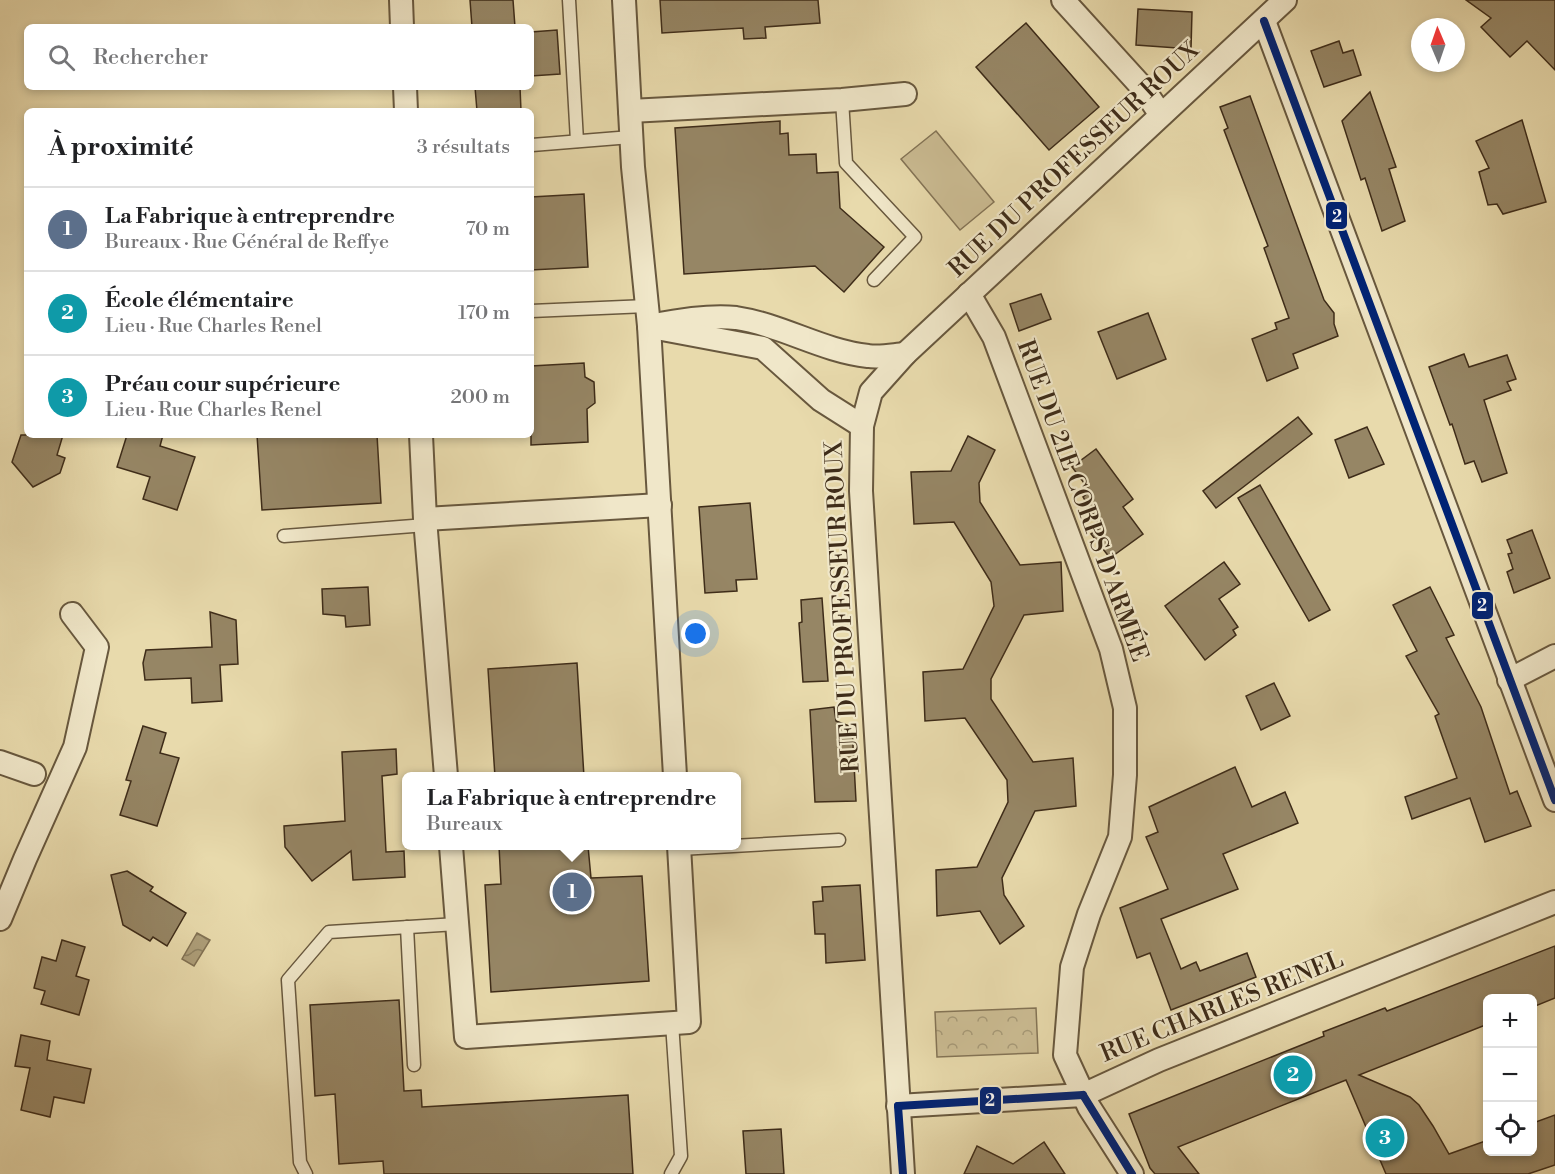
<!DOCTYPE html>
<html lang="fr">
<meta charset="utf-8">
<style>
:root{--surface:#fff;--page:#f2f2f2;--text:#202124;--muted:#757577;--line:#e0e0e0;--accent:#8f2418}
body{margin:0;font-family:"Libre Bodoni",serif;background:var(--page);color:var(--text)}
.controls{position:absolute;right:18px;bottom:18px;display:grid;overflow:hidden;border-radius:9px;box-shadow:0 3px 9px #0003}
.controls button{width:54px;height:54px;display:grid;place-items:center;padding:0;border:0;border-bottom:2px solid var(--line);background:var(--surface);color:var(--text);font:30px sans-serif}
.compass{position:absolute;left:1411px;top:18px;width:54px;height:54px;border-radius:50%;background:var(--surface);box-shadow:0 3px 9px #0003;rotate:358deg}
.you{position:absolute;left:696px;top:634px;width:21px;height:21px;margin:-15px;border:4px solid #fff;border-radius:50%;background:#1a73e8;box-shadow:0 0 0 9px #1a73e833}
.badge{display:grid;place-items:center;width:39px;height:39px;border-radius:50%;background:var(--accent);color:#fff;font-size:20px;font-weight:700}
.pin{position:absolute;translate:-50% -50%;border:3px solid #fff;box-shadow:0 2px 6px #0006}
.popup{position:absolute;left:402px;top:772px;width:339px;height:78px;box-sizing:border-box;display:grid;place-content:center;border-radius:9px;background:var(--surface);filter:drop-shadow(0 2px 4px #0005);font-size:20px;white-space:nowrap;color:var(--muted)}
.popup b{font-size:22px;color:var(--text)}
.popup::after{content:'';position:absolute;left:50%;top:100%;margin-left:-12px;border:12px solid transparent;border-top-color:var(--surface)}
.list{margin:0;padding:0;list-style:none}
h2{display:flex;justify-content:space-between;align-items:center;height:78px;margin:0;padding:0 24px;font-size:26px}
h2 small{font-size:20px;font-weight:400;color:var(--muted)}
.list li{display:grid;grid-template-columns:39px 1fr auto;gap:18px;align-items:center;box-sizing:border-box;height:84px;padding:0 24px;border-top:2px solid var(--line)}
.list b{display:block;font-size:22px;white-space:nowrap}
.list p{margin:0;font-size:20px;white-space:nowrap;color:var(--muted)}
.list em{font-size:20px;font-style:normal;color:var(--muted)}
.icon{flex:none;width:33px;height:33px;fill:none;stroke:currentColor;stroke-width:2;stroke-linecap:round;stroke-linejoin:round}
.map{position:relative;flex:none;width:1555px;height:1174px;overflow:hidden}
.search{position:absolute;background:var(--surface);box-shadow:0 3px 9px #0003;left:24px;top:24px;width:510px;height:66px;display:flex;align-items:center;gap:15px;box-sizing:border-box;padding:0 21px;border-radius:9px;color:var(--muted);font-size:22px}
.panel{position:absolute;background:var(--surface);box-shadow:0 3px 9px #0003;left:24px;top:108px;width:510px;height:330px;border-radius:9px}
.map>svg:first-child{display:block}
.grass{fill:#cbbc93;stroke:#847456;stroke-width:1.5}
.forest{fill:url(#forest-crowns);stroke:#847456;stroke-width:1.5}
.water{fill:url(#water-waves);stroke:#817153;stroke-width:1.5}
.building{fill:#968665;stroke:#3e2c19;stroke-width:1.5}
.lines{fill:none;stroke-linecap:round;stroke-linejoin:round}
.lane-casing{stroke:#68583e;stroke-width:15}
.street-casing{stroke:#68583e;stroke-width:26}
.lane{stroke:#f0e7c9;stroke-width:12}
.street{stroke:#f0e7c9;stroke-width:22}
.bus-1-casing{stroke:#f0e7c9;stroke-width:12}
.bus-1{stroke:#002374;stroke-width:8}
.labels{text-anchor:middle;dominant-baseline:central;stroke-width:4.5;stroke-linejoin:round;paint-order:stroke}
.street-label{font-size:24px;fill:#3e2c19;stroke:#f0e7c9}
.line-badge{stroke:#f0e7c9;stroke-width:2}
.badge-label{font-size:16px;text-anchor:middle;font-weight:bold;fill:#fff}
</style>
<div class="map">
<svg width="1555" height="1174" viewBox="0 0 1555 1174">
<defs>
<pattern id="forest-crowns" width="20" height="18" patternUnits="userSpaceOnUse" patternTransform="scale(1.5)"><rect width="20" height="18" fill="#cbbc93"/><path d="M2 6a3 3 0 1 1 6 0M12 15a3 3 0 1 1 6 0" fill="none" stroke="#a69977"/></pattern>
<pattern id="water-waves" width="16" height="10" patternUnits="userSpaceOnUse" patternTransform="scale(1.5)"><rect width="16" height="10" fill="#ae9f7a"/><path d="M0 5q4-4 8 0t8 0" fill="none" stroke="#8f8263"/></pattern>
</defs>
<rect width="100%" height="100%" fill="#e8daac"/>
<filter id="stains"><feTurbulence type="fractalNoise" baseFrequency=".00333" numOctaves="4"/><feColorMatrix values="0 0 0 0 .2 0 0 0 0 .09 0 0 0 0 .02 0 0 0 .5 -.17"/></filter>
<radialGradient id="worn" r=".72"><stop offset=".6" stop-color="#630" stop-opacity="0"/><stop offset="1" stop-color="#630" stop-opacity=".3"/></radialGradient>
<!-- grass -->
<polygon class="grass" points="936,131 994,202 960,230 901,159"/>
<!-- forest -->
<polygon class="forest" points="1036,1008 1038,1053 937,1057 935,1012"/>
<!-- water -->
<polygon class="water" points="197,933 210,940 194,966 182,959"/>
<!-- building -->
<g class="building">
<polygon points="470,0 513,0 515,27 472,27"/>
<polygon points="660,0 818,0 820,23 765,27 766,38 744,39 743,28 662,33"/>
<polygon points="1466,0 1555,0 1555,70 1527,41 1510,57 1481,27 1491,18"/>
<polygon points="1138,9 1192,12 1191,49 1136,45"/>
<polygon points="1026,23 1099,107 1049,150 976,67"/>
<polygon points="557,30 560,74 531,76 531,32"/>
<polygon points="1339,41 1343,53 1353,50 1361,75 1324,87 1311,51"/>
<polygon points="475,87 520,87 521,111 477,111"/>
<polygon points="1370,92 1396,167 1389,169 1405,221 1382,231 1365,178 1361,180 1342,121"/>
<polygon points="1250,96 1324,300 1334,313 1334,324 1338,336 1293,354 1298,368 1267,381 1252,339 1277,329 1275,323 1289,318 1264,248 1268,246 1224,130 1228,128 1220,107"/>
<polygon points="1522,120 1546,202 1503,214 1497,204 1488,205 1479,172 1489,168 1476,141"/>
<polygon points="780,121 780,134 788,133 789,155 816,154 817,173 838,172 840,208 884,247 844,292 815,266 684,274 675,128"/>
<polygon points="584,194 588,267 531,270 531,197"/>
<polygon points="1041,294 1051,319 1019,331 1010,304"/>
<polygon points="1148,313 1166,359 1117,379 1098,332"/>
<polygon points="1464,354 1469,367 1507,355 1516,379 1507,382 1511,390 1484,400 1507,473 1482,482 1474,461 1465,464 1452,424 1450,425 1429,367"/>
<polygon points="584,363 585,377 594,382 595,403 587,409 588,442 531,445 531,366"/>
<polygon points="1298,417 1312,434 1216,508 1203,491"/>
<polygon points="1367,427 1384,464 1349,478 1335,440"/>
<polygon points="21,435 63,435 57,455 65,458 60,473 33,487 12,462"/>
<polygon points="127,435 163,435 160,446 195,457 177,510 143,499 150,477 117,467"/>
<polygon points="257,435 377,435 381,503 262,510"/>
<polygon points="968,436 995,450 979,483 980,502 1020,565 1061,562 1063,611 1024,615 991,679 991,699 1033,762 1073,758 1076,806 1035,811 1002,878 1004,895 1024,926 1000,944 980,911 937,916 936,870 977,867 1008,802 1007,780 965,718 925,721 923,672 963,669 994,606 991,582 954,522 914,524 911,472 951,471"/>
<polygon points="1096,449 1133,499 1123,507 1143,534 1110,558 1091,534 1101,527 1083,497 1090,491 1072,467"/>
<polygon points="1260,485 1330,610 1309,621 1238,498"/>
<polygon points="750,503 757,579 736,580 737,591 705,593 699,507"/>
<polygon points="1532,530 1550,578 1514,593 1507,572 1513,569 1508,554 1512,553 1507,540"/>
<polygon points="1224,562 1240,584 1219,599 1238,627 1233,630 1236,635 1205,660 1165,606"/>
<polygon points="368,587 370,625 346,627 345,616 323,614 322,589"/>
<polygon points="1430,587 1454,635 1446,638 1481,707 1510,794 1517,791 1531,826 1485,842 1470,798 1412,819 1405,797 1457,778 1435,716 1439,714 1406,656 1417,651 1393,605"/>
<polygon points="822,598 828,681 803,682 799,623 802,622 801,600"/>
<polygon points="210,612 236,620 238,664 220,665 222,701 192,703 191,678 145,680 143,663 146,650 212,647"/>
<polygon points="577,663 584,777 495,777 488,669"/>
<polygon points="1274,683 1290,716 1261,730 1246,696"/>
<polygon points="834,707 836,721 852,727 856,801 815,802 810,710"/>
<polygon points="143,726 166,733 160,753 179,758 157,826 120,815 131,781 126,780"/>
<polygon points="396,749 397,774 382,776 386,852 404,851 405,877 353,880 351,851 312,881 285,847 284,826 345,821 342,752"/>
<polygon points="1235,767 1252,807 1285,792 1298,823 1223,854 1238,889 1161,919 1181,969 1196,962 1200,971 1247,953 1256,977 1171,1010 1150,953 1137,958 1120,908 1168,889 1146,837 1158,832 1149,807"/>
<polygon points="499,846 588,846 591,878 642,876 649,981 491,992 485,885 501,884"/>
<polygon points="127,871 153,887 150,891 186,913 167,946 153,937 150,941 123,925 111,875"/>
<polygon points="860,885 865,960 826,963 825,934 815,934 813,902 823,901 822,887"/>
<polygon points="62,940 85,947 76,976 89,980 79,1015 41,1004 45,991 34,988 42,957 56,961"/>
<polygon points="1555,946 1555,998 1533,1007 1533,999 1488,999 1488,1024 1359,1075 1410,1097 1419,1105 1433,1126 1449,1154 1488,1140 1488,1152 1533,1152 1533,1123 1555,1115 1555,1165 1528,1174 1386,1174 1346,1080 1178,1147 1199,1174 1155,1174 1150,1168 1129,1114 1324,1036 1323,1032 1385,1008 1387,1011"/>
<polygon points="399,1000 404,1091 421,1090 422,1107 628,1095 633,1174 384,1174 383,1161 339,1164 335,1094 315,1096 310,1005"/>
<polygon points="21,1035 50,1041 47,1060 91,1069 84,1103 54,1097 50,1117 21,1110 30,1068 15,1066"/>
<polygon points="781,1129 784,1174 746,1174 743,1131"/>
<polygon points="1044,1142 1065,1174 964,1174 977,1146 1013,1164"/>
</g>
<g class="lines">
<!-- lane casing -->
<g class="lane-casing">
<g id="lane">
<polyline points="569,0 577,141"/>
<polyline points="842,100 846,163 915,237 874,280"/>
<polyline points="532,145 631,137"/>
<polyline points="531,311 647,306"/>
<polyline points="284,536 426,525"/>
<polyline points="680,849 839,840"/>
<polyline points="407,927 414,1065"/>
<polyline points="306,1174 300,1162 288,980 329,932 457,924"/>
<polyline points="671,1174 681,1156 672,1023"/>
</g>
</g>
<!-- street casing -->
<g class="street-casing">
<g id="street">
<polyline points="401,0 402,27"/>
<polyline points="624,0 633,167 649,326 675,776"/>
<polyline points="1063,0 1142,87 1161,115"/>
<polyline points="1264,21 1555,800"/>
<polyline points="405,87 406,111"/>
<polyline points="630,111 842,100 905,94"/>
<polyline points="969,294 994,337 1111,649 1125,708 1125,775 1120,837 1089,914 1072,967 1065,1055 1089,1107 1132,1174"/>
<path d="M649 326C676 321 709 315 736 318 782 325 822 351 868 356 880 358 893 355 905 354"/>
<polyline points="662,329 763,348 821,400 862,426"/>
<polyline points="421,435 425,519 446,776"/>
<polyline points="425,519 660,505"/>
<polyline points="1509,680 1555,656"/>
<polyline points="0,762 34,774"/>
<polyline points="451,846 466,1037 689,1022 679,846"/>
<polyline points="0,919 25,859 75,747 97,647 72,614"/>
<polyline points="898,1106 1083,1095 1159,1060 1555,902"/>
<polyline points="903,1174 861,491 862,426 871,392 905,354 1285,0"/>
</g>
</g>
<!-- lane -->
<use href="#lane" class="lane"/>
<!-- street -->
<use href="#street" class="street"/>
<!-- bus-1 casing -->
<g class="bus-1-casing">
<g id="bus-1">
<polyline points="1264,21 1555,800"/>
<polyline points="1083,1095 1132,1174"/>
<polyline points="898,1106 1083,1095"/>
<polyline points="898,1106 903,1174"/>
</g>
</g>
<!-- bus-1 -->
<use href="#bus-1" class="bus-1"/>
</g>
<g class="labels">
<!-- street labels -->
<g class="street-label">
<text transform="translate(1074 160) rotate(-43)">RUE DU PROFESSEUR ROUX</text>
<text transform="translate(1082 501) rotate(70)">RUE DU 21E CORPS D'ARMÉE</text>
<text transform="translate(843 607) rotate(-93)">RUE DU PROFESSEUR ROUX</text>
<text transform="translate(1222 1007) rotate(-22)">RUE CHARLES RENEL</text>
</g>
</g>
<g class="line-badge">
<rect x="1325" y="201" width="23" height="29" rx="6" fill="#002374"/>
<rect x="1471" y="591" width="23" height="29" rx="6" fill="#002374"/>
<rect x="979" y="1086" width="23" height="29" rx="6" fill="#002374"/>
</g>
<g class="badge-label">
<text x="1337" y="222">2</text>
<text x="1482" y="611">2</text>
<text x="990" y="1106">2</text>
</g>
<rect width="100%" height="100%" filter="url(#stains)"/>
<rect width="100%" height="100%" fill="url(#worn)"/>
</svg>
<div class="controls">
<button>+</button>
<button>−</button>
<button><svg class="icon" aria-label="locate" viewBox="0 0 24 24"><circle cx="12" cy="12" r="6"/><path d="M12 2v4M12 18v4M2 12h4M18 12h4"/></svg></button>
</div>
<svg class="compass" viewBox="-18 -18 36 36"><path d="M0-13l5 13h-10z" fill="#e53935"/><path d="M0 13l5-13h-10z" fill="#757577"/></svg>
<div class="you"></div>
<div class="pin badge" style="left:572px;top:892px;background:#5c6f8a">1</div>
<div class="popup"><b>La Fabrique à entreprendre</b>Bureaux</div>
<div class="pin badge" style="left:1293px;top:1075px;background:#0f9aa8">2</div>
<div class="pin badge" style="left:1385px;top:1138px;background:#0f9aa8">3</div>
<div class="search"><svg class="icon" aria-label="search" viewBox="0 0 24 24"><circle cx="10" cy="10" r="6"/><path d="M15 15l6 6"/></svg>Rechercher</div>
<section class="panel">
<h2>À proximité<small>3 résultats</small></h2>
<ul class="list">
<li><span class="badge" style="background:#5c6f8a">1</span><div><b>La Fabrique à entreprendre</b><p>Bureaux · Rue Général de Reffye</p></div><em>70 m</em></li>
<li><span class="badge" style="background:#0f9aa8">2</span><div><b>École élémentaire</b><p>Lieu · Rue Charles Renel</p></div><em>170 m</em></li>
<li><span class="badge" style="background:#0f9aa8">3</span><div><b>Préau cour supérieure</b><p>Lieu · Rue Charles Renel</p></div><em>200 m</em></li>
</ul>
</section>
</div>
